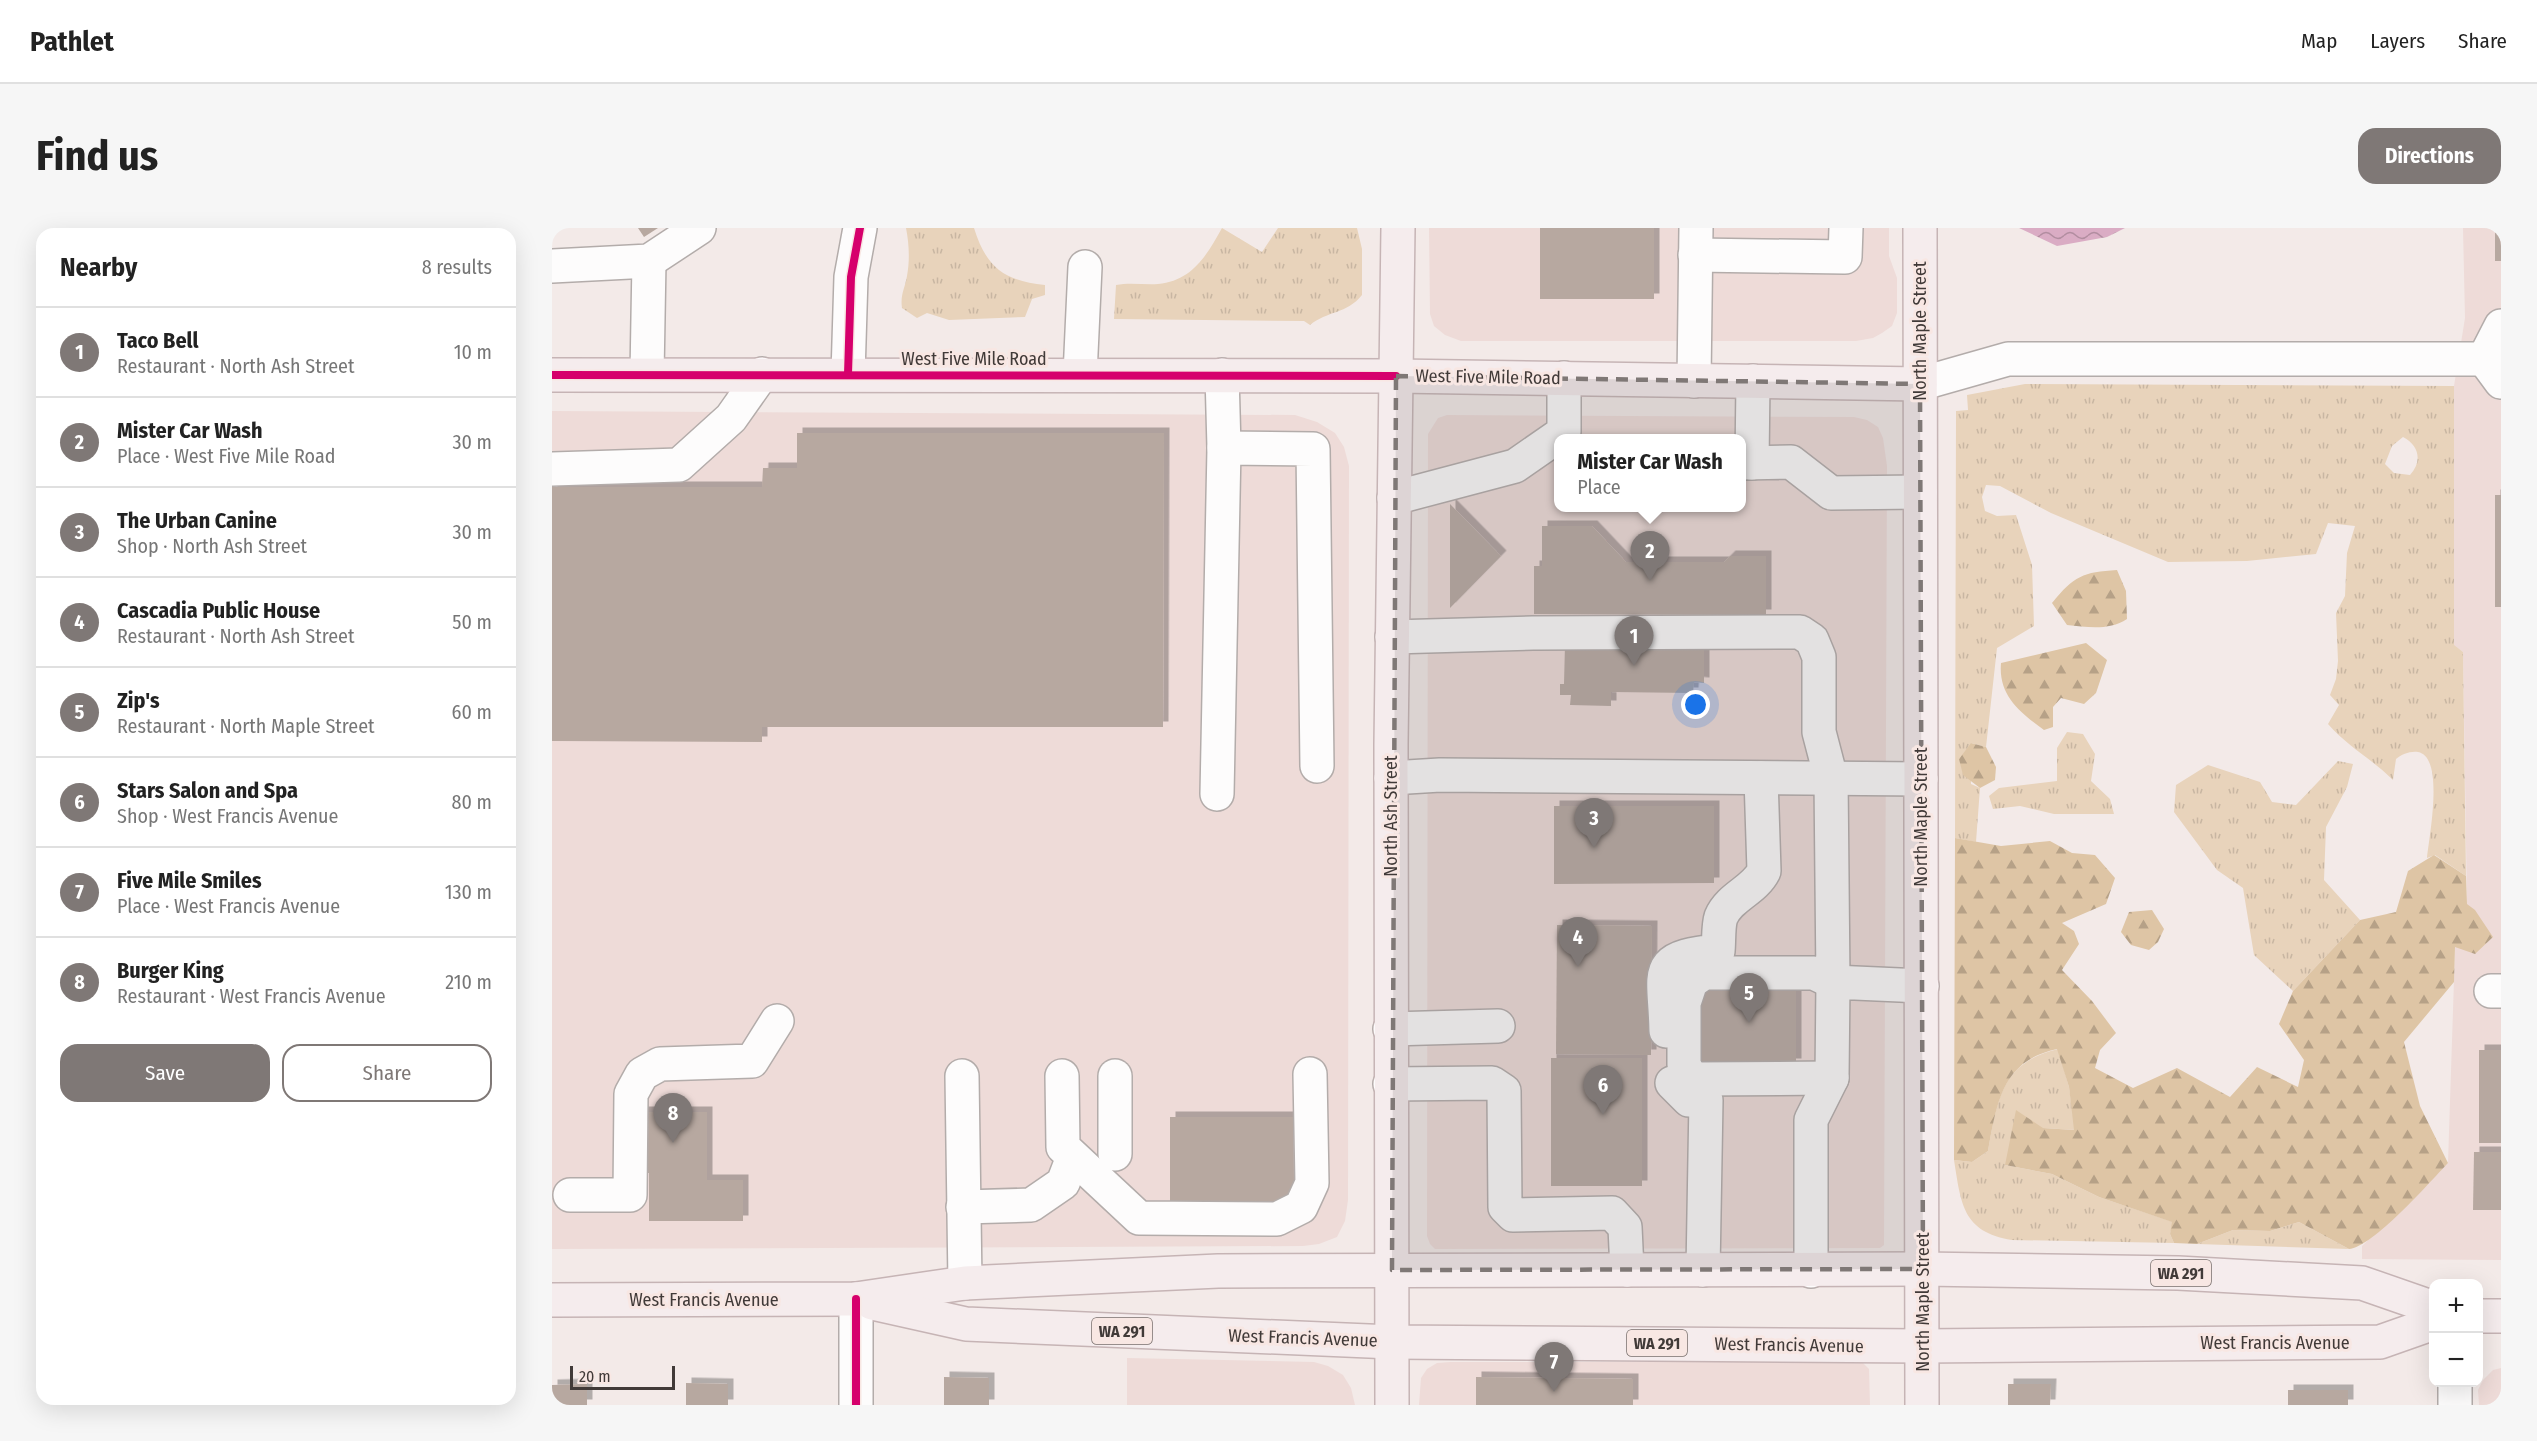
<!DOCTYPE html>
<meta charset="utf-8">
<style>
:root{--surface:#fff;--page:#f6f6f6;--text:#222;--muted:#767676;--line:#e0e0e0;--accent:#7f7876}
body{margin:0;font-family:"Fira Sans Condensed",sans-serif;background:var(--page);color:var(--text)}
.controls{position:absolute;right:18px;bottom:18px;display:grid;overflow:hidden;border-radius:12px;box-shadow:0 6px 24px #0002}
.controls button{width:54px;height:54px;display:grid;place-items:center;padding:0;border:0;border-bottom:2px solid var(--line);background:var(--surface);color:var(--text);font:30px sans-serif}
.scale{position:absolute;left:18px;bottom:15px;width:105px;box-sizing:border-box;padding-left:6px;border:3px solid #413a38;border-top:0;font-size:16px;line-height:21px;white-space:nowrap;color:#413a38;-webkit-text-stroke:4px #f8e7e3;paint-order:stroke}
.you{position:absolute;left:1144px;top:477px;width:21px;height:21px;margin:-15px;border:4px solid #fff;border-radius:50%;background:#1a73e8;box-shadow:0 0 0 9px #1a73e833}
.badge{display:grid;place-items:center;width:39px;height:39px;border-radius:50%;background:var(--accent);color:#fff;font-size:20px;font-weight:700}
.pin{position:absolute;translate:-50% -50px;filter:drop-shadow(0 2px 3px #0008)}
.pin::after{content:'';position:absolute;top:32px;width:21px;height:18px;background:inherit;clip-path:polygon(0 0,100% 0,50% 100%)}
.popup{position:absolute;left:1002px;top:206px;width:192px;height:78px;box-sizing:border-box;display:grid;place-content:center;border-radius:12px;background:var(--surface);filter:drop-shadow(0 2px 4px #0005);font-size:20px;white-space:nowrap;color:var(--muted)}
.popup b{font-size:22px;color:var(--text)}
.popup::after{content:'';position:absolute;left:50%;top:100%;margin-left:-12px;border:12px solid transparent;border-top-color:var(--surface)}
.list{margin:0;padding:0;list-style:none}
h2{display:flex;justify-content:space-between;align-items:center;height:78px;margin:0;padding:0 24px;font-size:26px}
h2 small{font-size:20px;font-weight:400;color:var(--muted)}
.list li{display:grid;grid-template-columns:39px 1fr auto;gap:18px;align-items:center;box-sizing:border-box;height:90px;padding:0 24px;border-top:2px solid var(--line)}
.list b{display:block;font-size:22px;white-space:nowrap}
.list p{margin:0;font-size:20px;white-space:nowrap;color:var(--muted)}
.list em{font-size:20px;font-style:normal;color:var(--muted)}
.actions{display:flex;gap:12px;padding:18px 24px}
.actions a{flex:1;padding:14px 0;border:2px solid var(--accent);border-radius:18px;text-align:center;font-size:21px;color:var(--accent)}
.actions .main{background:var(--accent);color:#fff}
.map{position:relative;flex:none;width:1949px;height:1177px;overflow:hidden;border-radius:18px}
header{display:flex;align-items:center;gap:36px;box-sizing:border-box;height:84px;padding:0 30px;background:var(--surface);border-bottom:2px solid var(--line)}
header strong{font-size:28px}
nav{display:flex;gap:33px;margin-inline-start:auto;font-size:21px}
.intro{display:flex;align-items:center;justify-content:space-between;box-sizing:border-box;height:144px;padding:0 36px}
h1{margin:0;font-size:42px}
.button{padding:15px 27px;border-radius:18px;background:var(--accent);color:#fff;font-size:21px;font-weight:700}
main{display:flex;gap:36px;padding:0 36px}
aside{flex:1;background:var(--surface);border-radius:18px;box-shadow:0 6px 24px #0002}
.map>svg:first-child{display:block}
.built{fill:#eedbd8;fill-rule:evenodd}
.grass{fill:url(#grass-tufts);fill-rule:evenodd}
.forest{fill:url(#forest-firs)}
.water{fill:url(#water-waves)}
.building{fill:#b7a8a0;filter:url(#shadow)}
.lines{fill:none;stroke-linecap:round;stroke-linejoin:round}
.minor-casing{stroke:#b3acaa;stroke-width:36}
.major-casing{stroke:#c6b4b5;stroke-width:36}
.minor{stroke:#fdfcfc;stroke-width:33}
.major{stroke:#f5eced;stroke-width:33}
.cycleway-casing{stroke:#f8e7e3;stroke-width:11}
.cycleway{stroke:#d6006c;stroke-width:8}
.marked{fill:#7f7876;fill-opacity:0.2;stroke:#7f7876;stroke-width:4.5;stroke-dasharray:12 8;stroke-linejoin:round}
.labels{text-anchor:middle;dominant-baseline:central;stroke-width:6;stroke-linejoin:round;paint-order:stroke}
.shield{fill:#f8e7e3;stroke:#786e6b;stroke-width:1.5}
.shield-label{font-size:16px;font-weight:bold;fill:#413a38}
.street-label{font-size:18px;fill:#413a38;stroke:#f8e7e3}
</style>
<header>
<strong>Pathlet</strong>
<nav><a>Map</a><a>Layers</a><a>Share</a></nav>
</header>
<div class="intro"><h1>Find us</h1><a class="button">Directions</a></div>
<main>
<aside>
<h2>Nearby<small>8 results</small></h2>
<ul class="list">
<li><span class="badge">1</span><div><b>Taco Bell</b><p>Restaurant · North Ash Street</p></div><em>10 m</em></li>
<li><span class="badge">2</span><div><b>Mister Car Wash</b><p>Place · West Five Mile Road</p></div><em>30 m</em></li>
<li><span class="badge">3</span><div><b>The Urban Canine</b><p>Shop · North Ash Street</p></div><em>30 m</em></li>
<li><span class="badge">4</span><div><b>Cascadia Public House</b><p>Restaurant · North Ash Street</p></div><em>50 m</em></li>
<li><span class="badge">5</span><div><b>Zip's</b><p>Restaurant · North Maple Street</p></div><em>60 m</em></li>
<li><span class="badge">6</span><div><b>Stars Salon and Spa</b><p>Shop · West Francis Avenue</p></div><em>80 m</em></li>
<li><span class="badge">7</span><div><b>Five Mile Smiles</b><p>Place · West Francis Avenue</p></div><em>130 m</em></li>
<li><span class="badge">8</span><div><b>Burger King</b><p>Restaurant · West Francis Avenue</p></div><em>210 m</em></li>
</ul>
<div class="actions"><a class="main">Save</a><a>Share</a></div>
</aside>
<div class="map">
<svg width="1949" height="1177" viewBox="0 0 1949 1177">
<defs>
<pattern id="grass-tufts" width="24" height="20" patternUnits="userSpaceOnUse" patternTransform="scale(1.5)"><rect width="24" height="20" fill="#e8d3bb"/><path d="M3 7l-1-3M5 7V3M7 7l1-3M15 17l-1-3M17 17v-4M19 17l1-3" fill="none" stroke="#c8b6a2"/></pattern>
<pattern id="forest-firs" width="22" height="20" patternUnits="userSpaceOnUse" patternTransform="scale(1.5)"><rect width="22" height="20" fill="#dec5a5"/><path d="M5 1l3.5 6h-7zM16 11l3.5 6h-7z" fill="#b6a187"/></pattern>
<pattern id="water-waves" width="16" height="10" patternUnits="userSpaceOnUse" patternTransform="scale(1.5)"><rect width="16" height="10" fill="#daacc4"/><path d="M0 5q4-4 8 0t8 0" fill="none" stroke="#b28da0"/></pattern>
<filter id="shadow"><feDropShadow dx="5.5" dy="-5.5" stdDeviation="0" flood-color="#0004"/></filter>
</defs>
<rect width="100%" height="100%" fill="#f3eae8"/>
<!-- built -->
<g class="built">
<polygon points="877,0 1337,0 1337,28 1345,50 1345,85 1340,98 1330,105 1321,110 1304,113 909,113 893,107 882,98 878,86"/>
<polygon points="1911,0 1949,0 1949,1032 1810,1031 1810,1018 1896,935 1904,691 1915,676 1911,424 1902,418 1902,158 1913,90"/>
<polygon points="0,183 743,187 765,194 783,205 792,219 797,238 796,972 793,993 785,1009 767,1016 751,1018 0,1021"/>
<path d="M895 187 1302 189 1315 192 1326 199 1331 210 1335 238 1332 1017 1328 1020 883 1021 878 1016 875 1008 876 206 886 190ZM1006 210H1190V280H1006Z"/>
<polygon points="575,1130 762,1134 776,1138 791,1147 799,1160 803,1177 575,1177"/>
<polygon points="898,1134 1310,1134 1317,1141 1318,1177 867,1177 869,1150 875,1141 885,1135"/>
<polygon points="1949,1140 1949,1177 1927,1177 1926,1162 1931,1152 1941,1142"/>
</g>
<!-- grass -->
<g class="grass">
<path d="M354 0H422C434 39 452 53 493 57V67L480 71 473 89 397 92 375 85 365 90 350 80C348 67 353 60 355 48 358 32 357 15 354 0Z"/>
<path d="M670 0 710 24 726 0H805L810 21V67C795 86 775 83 758 97L752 93 562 91 564 57C578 54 592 57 606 56 640 53 655 27 670 0Z"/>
<path d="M1473 156 1902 158V417L1911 424 1914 648 1883 627 1875 630C1877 609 1893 529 1866 524 1858 523 1850 526 1844 531L1841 552C1820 531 1796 519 1776 496L1787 477 1778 467 1784 451 1786 433 1784 385 1793 368 1795 325 1803 298 1776 295 1764 326 1695 333 1616 334 1499 285 1448 258 1434 257 1430 269 1433 283 1445 288 1464 287 1480 337 1482 398 1445 420 1434 519 1419 515V556L1428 560 1424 614 1403 610 1404 183 1416 182 1415 167ZM1851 209C1868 218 1870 234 1858 247L1842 245 1833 236 1840 218Z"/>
<polygon points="1515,504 1531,506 1543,526 1539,553 1558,571 1562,586 1502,586 1468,578 1441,581 1437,568 1447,560 1505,553 1505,520"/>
<polygon points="1786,533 1801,536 1795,559 1774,599 1772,652 1808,692 1741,763 1702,727 1691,660 1665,642 1622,584 1624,557 1656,537 1708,554 1720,574 1744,577"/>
<path d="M1506 821 1517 859 1523 902 1491 900 1453 937 1500 946 1547 969 1621 994 1618 1006 1622 1015 1460 1012C1410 1004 1409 975 1402 932L1420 934 1436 923C1445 873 1449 834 1506 821Z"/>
<polygon points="1747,994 1797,1021 1645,1016 1681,1002 1718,1003"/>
</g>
<!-- forest -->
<g class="forest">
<path d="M1565 342 1574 363 1575 391C1557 403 1535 399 1515 397L1500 375C1522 348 1531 344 1565 342Z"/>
<path d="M1534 415 1555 432 1544 465 1532 476 1509 470 1501 479V499L1492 502C1469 485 1446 468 1449 435Z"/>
<polygon points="1419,515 1434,519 1444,539 1443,552 1428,560 1411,547 1407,531"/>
<path d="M1403 610 1449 618 1498 613 1520 625 1543 627 1563 650 1554 676 1510 695 1522 703 1527 716 1510 742 1540 773 1564 805 1548 822 1543 840 1581 860 1625 840 1678 869 1705 839 1746 859 1752 832 1727 796 1741 763 1808 692 1844 684 1856 643 1882 627 1914 648 1915 676 1923 682 1941 709 1923 726 1903 719 1902 754 1852 814 1868 878 1896 935C1877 955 1821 1019 1797 1021L1747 994 1718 1003 1681 1002 1645 1016 1622 1015 1618 1006 1620 994 1547 969 1500 946 1453 937 1464 882 1491 900 1522 902 1517 859 1505 821C1450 833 1445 874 1436 923L1420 934 1402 932Z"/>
<polygon points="1600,682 1612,701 1606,714 1597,722 1579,717 1569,704 1577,684"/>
</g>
<!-- water -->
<polygon class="water" points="1467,0 1573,0 1555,9 1505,18"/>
<!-- building -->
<g class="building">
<polygon points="86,0 106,0 92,9"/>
<rect x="988" y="0" width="114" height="71"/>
<rect x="1943" y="0" width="6" height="33"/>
<polygon points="245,205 612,205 611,499 210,499 210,514 0,513 0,259 210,259 211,240 245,240"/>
<rect x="1943" y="267" width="6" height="112"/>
<polygon points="898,276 949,328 898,380"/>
<polygon points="990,298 1040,298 1074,334 1172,334 1178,328 1214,328 1214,387 982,386 982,338 990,338"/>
<polygon points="1013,416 1141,417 1141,422 1152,422 1152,455 1142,454 1141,465 1059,464 1059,478 1018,477 1019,467 1008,467 1008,456 1012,456"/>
<polygon points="1002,578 1162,578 1162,655 1002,656"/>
<polygon points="1005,697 1100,698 1099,827 1004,826"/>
<polygon points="1244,754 1244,836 1149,836 1148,755"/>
<rect x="1927" y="822" width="22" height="93"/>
<rect x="999" y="830" width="91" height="128"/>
<polygon points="86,884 155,884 155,952 191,952 191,993 97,993 97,945 86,945"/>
<polygon points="618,889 741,889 742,956 738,967 727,974 618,974"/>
<polygon points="1922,924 1949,924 1949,982 1921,982"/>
<polygon points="392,1149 437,1150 437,1177 392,1177"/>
<polygon points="924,1149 1081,1151 1081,1177 924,1177"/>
<polygon points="134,1155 176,1156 176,1177 134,1177"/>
<polygon points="35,1156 35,1177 0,1177 0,1157"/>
<polygon points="1456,1156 1499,1156 1498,1177 1456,1177"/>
<rect x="1736" y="1162" width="60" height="15"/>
</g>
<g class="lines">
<!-- minor casing -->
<g class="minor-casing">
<g id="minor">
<polyline points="1143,27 1293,29 1294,0"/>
<polyline points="0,38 97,33 147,0"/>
<polyline points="1949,98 1932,131 1949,154"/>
<polyline points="95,146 97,33"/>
<polyline points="296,146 299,49 308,0"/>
<polyline points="528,147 533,39"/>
<polyline points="670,147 672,220"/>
<polyline points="1142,153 1144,0"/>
<polyline points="1368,156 1456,131 1949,131"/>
<polyline points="1190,235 1239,234 1279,265 1368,264"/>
<polyline points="1200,235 1201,153"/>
<polyline points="0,241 127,237 179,190 210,146"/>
<polyline points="842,270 963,238 1012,204 1012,150"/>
<polyline points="840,409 981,405 1248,404 1260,412 1267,429 1267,504 1279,550 1281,754 1262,745 1152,745 1139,754 1132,775 1132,837 1137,846 1145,851 1280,850"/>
<polyline points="839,550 888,547 1369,551"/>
<polyline points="665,566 672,220 761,221 765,538"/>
<polyline points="1939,763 1949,763"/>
<polyline points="838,801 946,798"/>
<path d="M1114 803C1113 743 1097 729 1166 723 1167 713 1166 698 1169 689 1178 668 1202 663 1212 643L1209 550"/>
<polyline points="410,848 413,1055"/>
<polyline points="510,848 511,919 587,990 725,991 749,979 760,955 758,846"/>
<polyline points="1120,855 1137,872 1154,872 1151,1042"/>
<polyline points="838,856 940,855 952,863 953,979 961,987 1060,985 1073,999 1075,1042"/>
<polyline points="563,926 563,848"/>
<polyline points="18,967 78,967 79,866 90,846 108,836 200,833 225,793"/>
<polyline points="411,979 479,977 511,955 521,929"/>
<polyline points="1259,1043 1259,892 1280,850 1281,754 1370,758"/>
<polyline points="304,1071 304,1177"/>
<polyline points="1903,1154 1903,1177"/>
</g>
</g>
<!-- major casing -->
<g class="major-casing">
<g id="major">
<polyline points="1368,0 1370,1177"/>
<polyline points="0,147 844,148 1368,156"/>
<polyline points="0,1072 304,1071 413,1055 666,1043 1371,1041 1626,1045 1810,1055 1882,1080"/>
<polyline points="320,1075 414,1096 840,1114 1371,1118 1828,1114 1882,1095"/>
<polyline points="1926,1088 1949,1088"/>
<polyline points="840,1177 839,516 846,0"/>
</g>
</g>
<!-- minor -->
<use href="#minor" class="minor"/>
<!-- major -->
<use href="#major" class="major"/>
<!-- cycleway casing -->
<g class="cycleway-casing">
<g id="cycleway">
<polyline points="296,146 299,49 308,0"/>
<polyline points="0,147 844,148"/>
<polyline points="304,1071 304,1177"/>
</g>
</g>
<!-- cycleway -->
<use href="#cycleway" class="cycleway"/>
</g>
<!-- marked area -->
<path class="marked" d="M844 148 1368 156 1371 1041 840 1042Z"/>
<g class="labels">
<!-- shield labels -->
<g class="shield">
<rect x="1599" y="1032" width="60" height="26" rx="4.5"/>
<rect x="540" y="1090" width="60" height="26" rx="4.5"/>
<rect x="1075" y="1102" width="60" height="26" rx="4.5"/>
</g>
<g class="shield-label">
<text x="1629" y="1045">WA 291</text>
<text x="570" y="1103">WA 291</text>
<text x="1105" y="1115">WA 291</text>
</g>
<!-- street labels -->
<g class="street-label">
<text transform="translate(1368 103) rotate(-90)">North Maple Street</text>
<text x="422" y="131">West Five Mile Road</text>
<text transform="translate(936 149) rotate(1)">West Five Mile Road</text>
<text transform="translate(839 588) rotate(-90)">North Ash Street</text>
<text transform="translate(1369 589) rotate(-90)">North Maple Street</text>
<text x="152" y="1072">West Francis Avenue</text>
<text transform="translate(1371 1074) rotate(-90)">North Maple Street</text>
<text transform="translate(751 1110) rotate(2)">West Francis Avenue</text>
<text x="1723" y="1115">West Francis Avenue</text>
<text transform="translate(1237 1117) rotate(1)">West Francis Avenue</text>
</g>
</g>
</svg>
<div class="controls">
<button>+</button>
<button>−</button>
</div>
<div class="scale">20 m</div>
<div class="you"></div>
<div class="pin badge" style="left:1082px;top:438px">1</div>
<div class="pin badge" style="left:1098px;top:353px">2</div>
<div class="popup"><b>Mister Car Wash</b>Place</div>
<div class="pin badge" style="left:1042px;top:620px">3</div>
<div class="pin badge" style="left:1026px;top:739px">4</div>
<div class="pin badge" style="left:1197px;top:795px">5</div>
<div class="pin badge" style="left:1051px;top:887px">6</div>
<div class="pin badge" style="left:1002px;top:1164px">7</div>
<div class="pin badge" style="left:121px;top:915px">8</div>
</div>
</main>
